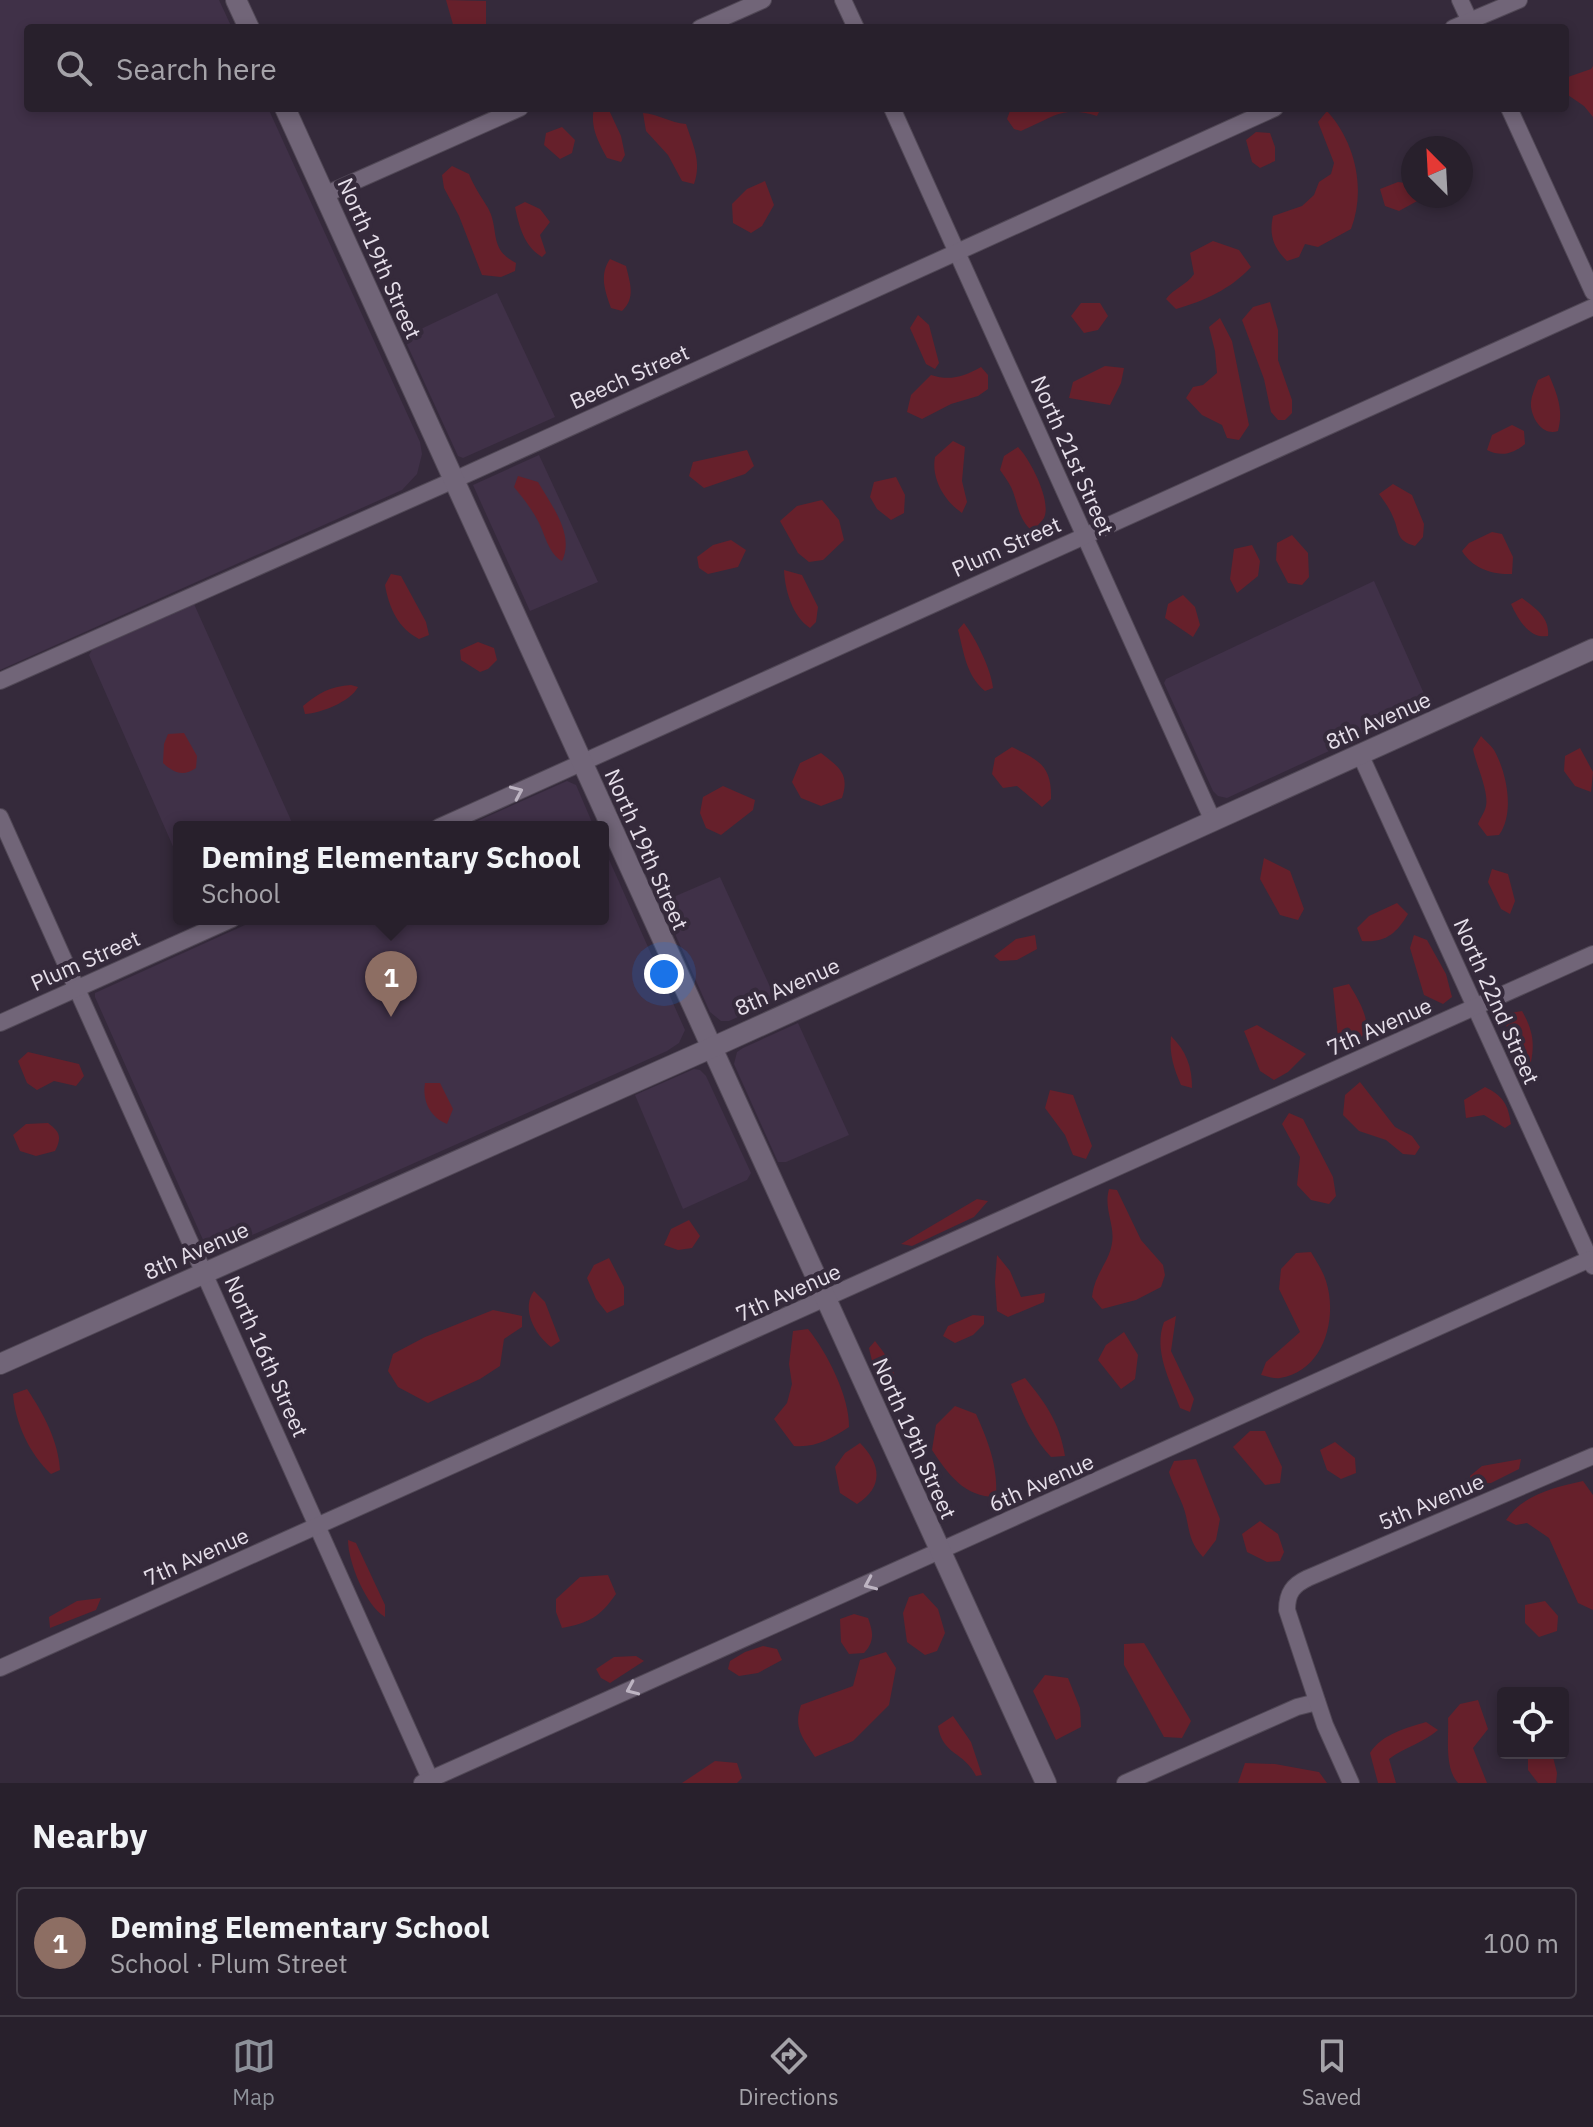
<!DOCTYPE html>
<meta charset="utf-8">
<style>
:root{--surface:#28202c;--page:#342d38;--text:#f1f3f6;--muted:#a5a3a9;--line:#443e48;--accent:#8c9099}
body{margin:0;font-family:"IBM Plex Sans",sans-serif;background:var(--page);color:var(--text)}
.controls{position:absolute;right:24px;bottom:24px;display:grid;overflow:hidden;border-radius:8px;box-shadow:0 4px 12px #0003}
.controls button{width:72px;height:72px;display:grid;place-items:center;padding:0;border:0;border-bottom:2px solid var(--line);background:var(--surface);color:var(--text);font:40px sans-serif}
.compass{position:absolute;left:1401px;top:136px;width:72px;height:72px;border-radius:50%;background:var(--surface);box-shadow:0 4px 12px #0003;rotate:336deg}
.you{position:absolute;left:664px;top:974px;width:28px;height:28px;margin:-20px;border:6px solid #fff;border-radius:50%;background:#1a73e8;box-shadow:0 0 0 12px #1a73e833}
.badge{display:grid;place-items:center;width:52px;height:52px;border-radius:50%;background:var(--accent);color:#fff;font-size:26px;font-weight:700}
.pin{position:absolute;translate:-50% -66px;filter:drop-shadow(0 2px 4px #0008)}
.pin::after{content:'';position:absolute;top:42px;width:28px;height:24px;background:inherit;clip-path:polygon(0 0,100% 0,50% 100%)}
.popup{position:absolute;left:173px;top:821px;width:436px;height:104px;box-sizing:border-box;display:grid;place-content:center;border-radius:8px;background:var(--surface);filter:drop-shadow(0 2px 6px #0005);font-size:26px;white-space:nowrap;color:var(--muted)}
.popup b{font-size:30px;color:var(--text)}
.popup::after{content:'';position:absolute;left:50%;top:100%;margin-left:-16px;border:16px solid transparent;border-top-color:var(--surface)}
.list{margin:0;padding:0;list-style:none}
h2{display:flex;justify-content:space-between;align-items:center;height:104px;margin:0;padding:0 32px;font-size:34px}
h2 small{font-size:26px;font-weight:400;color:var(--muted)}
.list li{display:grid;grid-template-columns:52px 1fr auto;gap:24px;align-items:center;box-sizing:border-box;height:112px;margin:0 16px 16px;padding:0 16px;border:2px solid var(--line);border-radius:8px}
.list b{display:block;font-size:30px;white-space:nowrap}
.list p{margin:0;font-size:26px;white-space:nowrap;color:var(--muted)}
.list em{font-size:26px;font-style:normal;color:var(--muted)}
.icon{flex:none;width:44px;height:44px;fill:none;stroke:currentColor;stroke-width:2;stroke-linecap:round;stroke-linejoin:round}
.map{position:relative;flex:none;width:1593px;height:1783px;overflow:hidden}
.search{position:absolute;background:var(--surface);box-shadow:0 4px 12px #0003;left:24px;right:24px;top:24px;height:88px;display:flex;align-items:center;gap:20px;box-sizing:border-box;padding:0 28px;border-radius:8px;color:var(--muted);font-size:30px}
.sheet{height:232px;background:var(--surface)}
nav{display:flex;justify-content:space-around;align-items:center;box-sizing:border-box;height:112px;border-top:2px solid var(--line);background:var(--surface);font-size:22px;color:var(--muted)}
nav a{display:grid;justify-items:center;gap:4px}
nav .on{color:var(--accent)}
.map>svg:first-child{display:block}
.built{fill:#403148}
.green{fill:#66202b}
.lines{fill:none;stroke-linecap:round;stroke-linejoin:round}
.minor-casing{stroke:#514856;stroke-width:18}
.tertiary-casing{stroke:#514856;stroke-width:22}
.minor{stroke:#716578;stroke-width:16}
.tertiary{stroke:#716578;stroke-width:20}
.oneway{stroke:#bdb4c2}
.labels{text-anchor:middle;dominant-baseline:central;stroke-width:8;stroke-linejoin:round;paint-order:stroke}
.street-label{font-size:22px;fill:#e6dfea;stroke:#352a3b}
</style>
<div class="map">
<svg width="1593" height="1783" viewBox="0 0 1593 1783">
<rect width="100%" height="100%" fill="#352a3b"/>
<!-- built -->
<g class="built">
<polygon points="0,0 219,0 232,28 28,28 28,108 268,108 420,442 422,454 417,474 402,490 0,670"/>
<polygon points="497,293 555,417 463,458 458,456 405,340 406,336"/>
<polygon points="539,455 598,582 530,611 473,485"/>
<polygon points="1374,581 1429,705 1227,798 1218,796 1213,791 1164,683 1166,679"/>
<polygon points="194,604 294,827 179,827 179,860 89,655 92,650"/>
<polygon points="567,781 576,785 594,827 464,827"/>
<polygon points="603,846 685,1030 679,1043 667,1051 216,1251 208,1251 95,997 95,993 258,919 603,919"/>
<polygon points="720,877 776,1000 729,1021 721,1021 710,1012 663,907 671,898"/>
<polygon points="798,1023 849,1135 786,1162 778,1162 734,1064 737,1052 743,1048"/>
<polygon points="694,1069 700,1070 706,1076 751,1173 747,1180 683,1209 635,1095"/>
</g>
<!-- green -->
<g class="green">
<polygon points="446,0 486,1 486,28 454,28"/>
<polygon points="1593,66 1593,117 1584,106 1565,93 1565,78 1591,69"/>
<path d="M594 108H608L621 136 625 155 621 162 607 158C598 141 590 127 594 108Z"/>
<path d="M1011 108H1101L1097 116C1061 105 1053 118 1021 131L1014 129 1007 119Z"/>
<path d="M1327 111C1356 143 1366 190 1351 229L1318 247 1305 244 1299 257 1287 261C1273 247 1269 235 1273 216L1302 206 1314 195 1319 182 1331 174 1334 163 1318 122Z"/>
<path d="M643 113C659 114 670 123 686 124 693 145 702 162 694 184L682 181 668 155 646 131Z"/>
<polygon points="562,127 575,140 572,153 560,159 544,145 546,133"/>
<polygon points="1256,132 1270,133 1275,147 1275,161 1260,168 1252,162 1246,140"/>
<path d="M452 166 469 174C474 187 481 196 488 208 500 230 488 249 516 263L515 271 501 277 482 275 459 216 444 188 442 175Z"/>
<polygon points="765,181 774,205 762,226 751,233 733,223 732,204 747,189"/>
<polygon points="1398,182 1413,184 1413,196 1419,196 1419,200 1399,211 1385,206 1380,189"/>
<path d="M525 202 540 209 550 222 540 235 546 253 542 257C524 246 519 226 515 207Z"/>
<path d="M1213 241 1239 250 1251 267C1231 289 1204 301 1176 309L1166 299C1174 288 1187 285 1194 274L1190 253Z"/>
<path d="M610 259 626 266C630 283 636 298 622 311L611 308C605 291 599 275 610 259Z"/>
<polygon points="1270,302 1278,330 1278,360 1292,400 1292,413 1285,420 1278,420 1271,412 1264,379 1242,320 1253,307"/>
<polygon points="1081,303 1100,303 1108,316 1098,330 1084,333 1071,316"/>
<polygon points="918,315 929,325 939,363 935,369 926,364 910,328"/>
<polygon points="1220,318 1232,341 1249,425 1239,440 1227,438 1222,425 1202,415 1186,398 1193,387 1203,385 1217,373 1215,351 1209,327"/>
<polygon points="1105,366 1124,368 1121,383 1110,405 1069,398 1073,382"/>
<path d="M981 367 988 375V389L978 396 951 404 922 419 907 412 911 395 931 375C950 381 963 377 981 367Z"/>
<path d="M1549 375C1557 394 1564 410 1558 431 1544 436 1533 421 1531 407 1530 398 1535 388 1538 380Z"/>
<path d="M1512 425 1524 431 1525 444C1513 454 1501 457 1487 450L1492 435Z"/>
<path d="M953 441 965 447 962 481 967 502 962 513C944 501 931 478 935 457Z"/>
<path d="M1018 447C1030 459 1052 501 1044 518 1042 521 1038 524 1036 528L1030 529C1017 516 1018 502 1011 487 1008 481 1004 476 1000 470L1004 456Z"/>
<polygon points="747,450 754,466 745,474 704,488 689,476 693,462"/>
<path d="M518 476 538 482C551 505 575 534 562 561 548 553 545 534 538 521 531 508 523 498 514 487Z"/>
<polygon points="896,477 905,495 904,513 891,520 877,509 870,497 874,482"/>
<path d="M1393 484 1412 495 1424 524 1423 537 1415 546C1395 540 1400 532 1393 517 1390 509 1384 501 1379 494Z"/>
<polygon points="822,500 839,520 844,540 823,560 809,562 798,553 780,521 797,506"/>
<path d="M1492 532 1502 534 1513 557 1512 574C1492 575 1472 568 1462 551L1469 543Z"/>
<polygon points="1292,535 1308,553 1309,577 1302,585 1288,583 1276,560 1277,543"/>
<polygon points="731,540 746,550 738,567 708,574 699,568 697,557 713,545"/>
<polygon points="1252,545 1260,561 1258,576 1237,593 1230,579 1234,549"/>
<path d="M784 570 802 575 818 607 816 622 810 628C792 616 785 590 784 570Z"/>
<path d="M391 574 401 576 426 622 429 635 419 639C398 628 389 608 385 585Z"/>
<polygon points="1183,595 1195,607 1200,625 1193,637 1165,618 1168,604"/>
<path d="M1522 598C1535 608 1550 617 1548 636 1529 639 1518 619 1511 604Z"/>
<path d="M964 623C976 639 991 669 993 688L985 691C966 675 964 653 958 630Z"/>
<polygon points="478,642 494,648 497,660 488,669 480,672 461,660 460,650"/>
<path d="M351 685 358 687C350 702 321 713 305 714L303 706C318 693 331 686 351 685Z"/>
<path d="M184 733 197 756 196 768C183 777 174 773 163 763L164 744 168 734Z"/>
<path d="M1481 736C1485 741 1491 745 1494 750 1507 773 1515 813 1499 835L1487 836 1478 824C1480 818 1485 812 1486 806 1489 791 1476 765 1473 749Z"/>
<path d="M1012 747C1039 760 1052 766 1051 799L1042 807 1017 786 1003 788 992 774 995 758Z"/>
<polygon points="1580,748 1593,772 1591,792 1575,786 1564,771 1565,756"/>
<path d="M821 753C839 767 850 774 842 798L821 806 801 798 792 782 800 763Z"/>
<polygon points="723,786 755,800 753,810 721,835 706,828 700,813 703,797"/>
<polygon points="1264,858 1290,871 1304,909 1298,920 1280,915 1260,879"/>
<polygon points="1492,869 1508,874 1515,901 1510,914 1501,909 1488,882"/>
<path d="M1397 903 1408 914C1396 934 1385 943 1362 941L1357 928 1369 916Z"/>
<polygon points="1035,935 1037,949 1017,960 1000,961 994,956 1016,939"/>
<polygon points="1414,935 1427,940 1446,974 1452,997 1443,1004 1424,995 1410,948"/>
<path d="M1349 984C1362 1006 1383 1038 1343 1045L1338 1037 1333 988Z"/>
<path d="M1522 1011C1532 1029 1535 1041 1531 1062 1515 1055 1506 1030 1504 1014Z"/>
<polygon points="1257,1025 1306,1054 1288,1072 1274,1080 1260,1071 1244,1031"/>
<path d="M1171 1036C1186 1051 1192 1066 1192 1088L1181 1085C1174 1069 1169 1054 1171 1036Z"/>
<polygon points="28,1052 79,1064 84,1076 76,1086 54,1081 37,1090 27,1083 18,1061"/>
<polygon points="1360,1082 1395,1127 1412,1136 1420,1147 1415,1155 1403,1154 1386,1140 1359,1131 1343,1115 1345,1095"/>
<path d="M425 1083H440L453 1109 447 1124C430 1117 422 1101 425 1083Z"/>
<path d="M1485 1087C1503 1096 1508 1104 1511 1124L1505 1128 1484 1115 1466 1118 1464 1100Z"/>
<polygon points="1050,1090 1073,1095 1092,1146 1086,1159 1073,1155 1065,1135 1045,1108"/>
<polygon points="1289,1113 1303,1119 1333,1177 1336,1196 1329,1204 1311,1200 1297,1185 1300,1157 1282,1124"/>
<path d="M48 1123C60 1132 62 1137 55 1151L36 1156 20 1151 13 1135 26 1124Z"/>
<path d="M1109 1189 1117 1190 1141 1240 1163 1265 1165 1275 1161 1287 1136 1300 1102 1309 1092 1297C1095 1274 1106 1266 1111 1248 1117 1226 1103 1211 1109 1189Z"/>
<polygon points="977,1199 988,1201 974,1217 912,1246 901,1244"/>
<polygon points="689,1220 700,1236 692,1248 678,1250 664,1245 671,1229"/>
<path d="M1311 1252C1316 1261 1323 1271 1326 1281 1338 1318 1324 1371 1280 1378 1274 1379 1266 1376 1261 1375L1266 1362 1300 1332 1279 1289 1281 1269 1296 1253Z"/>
<polygon points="997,1255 1010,1271 1021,1297 1045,1293 1044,1302 1008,1317 997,1311 995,1282"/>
<polygon points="609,1258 624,1287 624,1305 607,1313 596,1299 587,1278 594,1265"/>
<path d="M534 1291 545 1302 560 1341 551 1347C534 1334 521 1308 534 1291Z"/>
<polygon points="493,1310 522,1316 522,1327 504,1339 500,1366 480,1379 428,1403 398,1387 388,1371 393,1354 425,1337"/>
<polygon points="973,1315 984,1316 984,1324 973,1335 955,1343 943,1336 948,1326"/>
<path d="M1176 1316 1171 1351 1194 1399 1190 1412 1180 1408C1170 1380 1153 1351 1164 1322Z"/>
<path d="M808 1329C827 1352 850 1398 849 1427 832 1438 816 1448 794 1446L774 1419 787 1403 792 1384 789 1364 793 1331Z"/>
<polygon points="1124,1332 1138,1355 1135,1379 1121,1389 1098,1360 1106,1345"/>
<path d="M875 1341C887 1356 902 1377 892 1396L873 1365 869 1348Z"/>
<path d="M1025 1378C1047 1405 1059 1422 1065 1456L1051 1457C1031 1436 1021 1410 1011 1384Z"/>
<path d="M27 1389C43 1413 58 1440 60 1470L51 1474C30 1455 15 1423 13 1394Z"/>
<path d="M955 1406 976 1414C988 1441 998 1466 996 1497 964 1497 948 1474 932 1450L936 1425Z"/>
<polygon points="1250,1431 1265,1431 1282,1467 1280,1483 1265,1485 1233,1447"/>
<polygon points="1335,1442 1355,1458 1356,1473 1341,1479 1327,1470 1320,1450"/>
<path d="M860 1443C881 1464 884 1487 857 1504L840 1493 835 1467 845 1453Z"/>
<path d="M1196 1459 1220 1519 1216 1540 1203 1557C1190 1543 1190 1534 1186 1516 1183 1501 1173 1487 1169 1472L1174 1461Z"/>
<polygon points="1521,1459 1519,1469 1491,1483 1472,1484 1470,1476 1482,1466"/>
<path d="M1583 1481 1593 1495V1610L1578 1603 1549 1538 1527 1523 1516 1525 1506 1520C1522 1495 1555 1487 1583 1481Z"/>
<polygon points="1260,1521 1278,1534 1284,1552 1280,1561 1267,1562 1247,1552 1242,1534"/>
<path d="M348 1540 356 1543 385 1605V1617C366 1606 348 1562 348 1540Z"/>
<path d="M608 1575 616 1594C600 1617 589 1623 562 1628L556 1612V1599L580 1577Z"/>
<polygon points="923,1593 938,1609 945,1633 937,1651 925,1655 907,1642 903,1613 909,1597"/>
<polygon points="101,1598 96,1610 50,1628 49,1617 77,1601"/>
<polygon points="1545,1601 1558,1616 1557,1631 1539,1637 1525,1623 1525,1605"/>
<path d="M854 1614 868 1618C873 1632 875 1641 864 1653L849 1654 841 1642 840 1619Z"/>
<polygon points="1144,1643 1191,1721 1182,1738 1164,1737 1124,1665 1124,1644"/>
<polygon points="763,1646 777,1649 782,1660 758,1673 739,1676 728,1669 730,1661 745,1652"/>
<path d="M886 1652 896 1668 889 1705 853 1741 815 1757C803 1738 793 1728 801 1705L853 1686 860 1660Z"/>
<polygon points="636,1656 644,1661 610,1683 601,1678 596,1669 614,1657"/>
<polygon points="1045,1675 1068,1678 1080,1708 1081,1727 1056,1740 1033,1691"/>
<path d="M1478 1700 1488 1729 1473 1748 1487 1783H1458C1444 1767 1449 1738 1448 1718L1460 1704Z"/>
<path d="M953 1716 971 1742 982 1775 976 1776C965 1752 942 1755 938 1726Z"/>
<path d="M1426 1722 1438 1730C1423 1743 1405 1747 1389 1759L1396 1783H1378L1370 1753C1382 1734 1406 1728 1426 1722Z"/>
<polygon points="1528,1753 1552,1753 1557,1773 1556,1783 1538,1783 1528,1770"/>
<polygon points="715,1761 737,1763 742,1778 737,1783 682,1783"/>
<polygon points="1245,1763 1275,1764 1319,1772 1327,1783 1238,1783"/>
</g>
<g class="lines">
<!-- minor casing -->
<g class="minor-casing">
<g id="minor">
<polyline points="843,0 856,28"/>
<polyline points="1460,0 1473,28"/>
<polyline points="700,28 763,0"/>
<polyline points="1453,28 1519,0"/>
<polyline points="892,108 1213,821"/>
<polyline points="1509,108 1593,292"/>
<polyline points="324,195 520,108"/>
<polyline points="0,681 454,480 1275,108"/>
<polyline points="1360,754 1593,1266"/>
<polyline points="0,817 432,1783"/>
<polyline points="439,827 1593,307"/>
<polyline points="0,1023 232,919"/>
<polyline points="0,1668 1593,954"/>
<polyline points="422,1783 1590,1259"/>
<polyline points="1125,1783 1297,1707 1317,1702"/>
<path d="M1351 1783 1325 1725 1287 1610C1287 1593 1293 1585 1308 1578L1593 1456"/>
</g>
</g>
<!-- tertiary casing -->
<g class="tertiary-casing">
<g id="tertiary">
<polyline points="236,0 249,28"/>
<polyline points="285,108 1046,1783"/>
<polyline points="0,1364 711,1048 1593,649"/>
</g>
</g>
<!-- minor -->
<use href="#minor" class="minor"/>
<!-- tertiary -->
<use href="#tertiary" class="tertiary"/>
</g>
<!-- one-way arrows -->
<defs><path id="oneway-chevron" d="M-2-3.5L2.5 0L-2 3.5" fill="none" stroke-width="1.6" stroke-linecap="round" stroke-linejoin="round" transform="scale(2)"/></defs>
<g class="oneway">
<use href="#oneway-chevron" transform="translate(517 792) rotate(-24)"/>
<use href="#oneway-chevron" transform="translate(870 1584) rotate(156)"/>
<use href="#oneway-chevron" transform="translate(632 1689) rotate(156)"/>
</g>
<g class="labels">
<!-- street labels -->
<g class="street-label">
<text transform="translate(380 258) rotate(66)">North 19th Street</text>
<text transform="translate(629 376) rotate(-24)">Beech Street</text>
<text transform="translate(1073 455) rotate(66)">North 21st Street</text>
<text transform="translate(1006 546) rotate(-24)">Plum Street</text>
<text transform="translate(1378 720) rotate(-24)">8th Avenue</text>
<text transform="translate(647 849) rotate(66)">North 19th Street</text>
<text transform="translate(85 960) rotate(-24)">Plum Street</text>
<text transform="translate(787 986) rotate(-24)">8th Avenue</text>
<text transform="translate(1497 1001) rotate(66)">North 22nd Street</text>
<text transform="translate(1379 1026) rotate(-24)">7th Avenue</text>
<text transform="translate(196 1250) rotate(-24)">8th Avenue</text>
<text transform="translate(788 1292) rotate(-24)">7th Avenue</text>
<text transform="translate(267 1356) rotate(66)">North 16th Street</text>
<text transform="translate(915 1438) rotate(66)">North 19th Street</text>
<text transform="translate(1041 1482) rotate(-24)">6th Avenue</text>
<text transform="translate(1431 1501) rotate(-23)">5th Avenue</text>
<text transform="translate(196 1556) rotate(-24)">7th Avenue</text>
</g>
</g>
</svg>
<div class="controls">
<button><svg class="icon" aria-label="locate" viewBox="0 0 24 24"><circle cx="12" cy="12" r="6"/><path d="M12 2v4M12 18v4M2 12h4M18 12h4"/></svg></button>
</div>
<svg class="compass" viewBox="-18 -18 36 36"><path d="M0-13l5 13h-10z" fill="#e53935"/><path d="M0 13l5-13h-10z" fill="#a5a3a9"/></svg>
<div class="you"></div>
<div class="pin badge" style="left:391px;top:1017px;background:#8d6e63">1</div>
<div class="popup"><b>Deming Elementary School</b>School</div>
<div class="search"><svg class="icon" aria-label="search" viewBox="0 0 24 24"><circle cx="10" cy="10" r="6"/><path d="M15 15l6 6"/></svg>Search here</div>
</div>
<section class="sheet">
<h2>Nearby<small></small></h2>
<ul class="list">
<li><span class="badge" style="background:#8d6e63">1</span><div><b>Deming Elementary School</b><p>School · Plum Street</p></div><em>100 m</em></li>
</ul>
</section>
<nav>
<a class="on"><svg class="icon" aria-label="map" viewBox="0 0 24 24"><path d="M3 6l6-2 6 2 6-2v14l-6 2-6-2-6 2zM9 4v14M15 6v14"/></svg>Map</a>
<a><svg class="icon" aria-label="directions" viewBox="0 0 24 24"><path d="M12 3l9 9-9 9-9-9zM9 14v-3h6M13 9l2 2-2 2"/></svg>Directions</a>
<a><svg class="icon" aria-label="saved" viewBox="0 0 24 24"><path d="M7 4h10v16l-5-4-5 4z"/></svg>Saved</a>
</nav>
